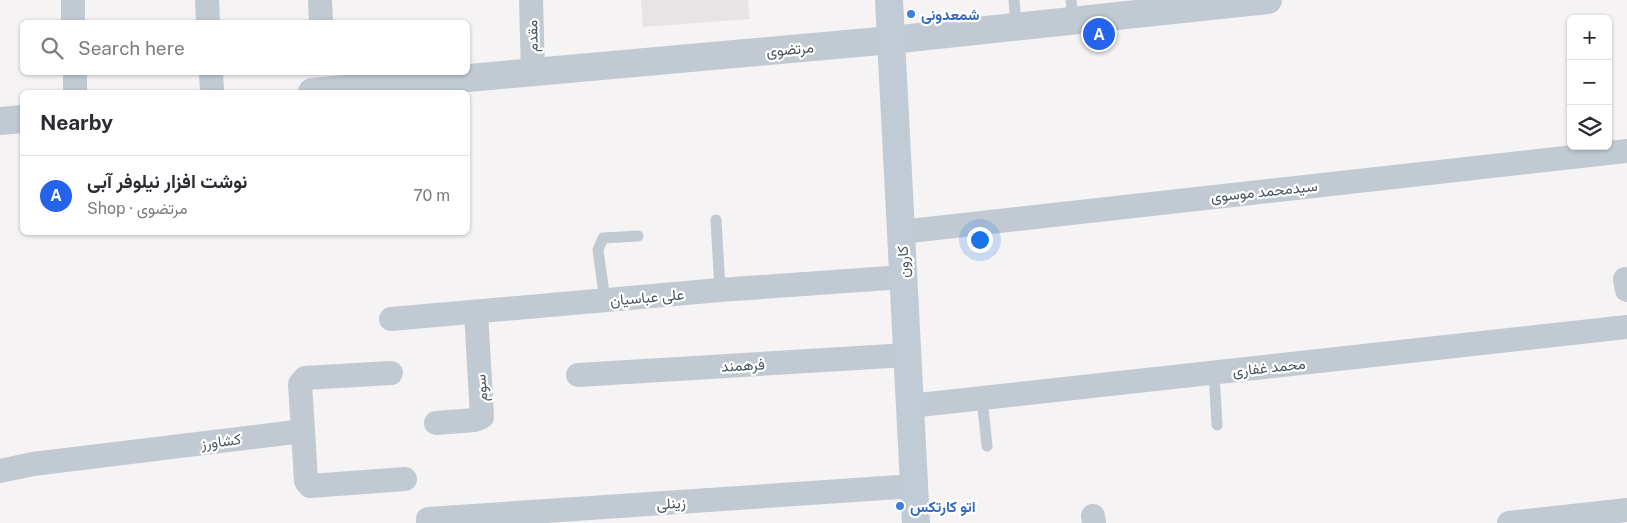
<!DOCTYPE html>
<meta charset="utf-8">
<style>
:root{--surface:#fff;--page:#f7f7f7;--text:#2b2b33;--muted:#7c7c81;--line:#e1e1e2;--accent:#2563eb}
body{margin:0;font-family:"Public Sans",Vazirmatn,sans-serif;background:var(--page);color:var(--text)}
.controls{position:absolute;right:15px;top:15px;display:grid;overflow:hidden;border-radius:8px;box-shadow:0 1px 4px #0004}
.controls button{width:45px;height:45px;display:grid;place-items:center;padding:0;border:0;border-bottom:1px solid var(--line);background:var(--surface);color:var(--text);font:25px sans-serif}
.you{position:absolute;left:979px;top:239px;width:18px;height:18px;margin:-12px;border:4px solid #fff;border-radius:50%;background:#1a73e8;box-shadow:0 0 0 8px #1a73e833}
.badge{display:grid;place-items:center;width:32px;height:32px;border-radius:50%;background:var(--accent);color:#fff;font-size:16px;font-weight:700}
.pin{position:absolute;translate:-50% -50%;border:2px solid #fff;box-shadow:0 1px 5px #0006}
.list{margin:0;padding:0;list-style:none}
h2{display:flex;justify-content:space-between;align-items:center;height:65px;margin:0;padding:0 20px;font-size:21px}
h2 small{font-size:16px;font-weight:400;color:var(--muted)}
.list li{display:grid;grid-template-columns:32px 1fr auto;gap:15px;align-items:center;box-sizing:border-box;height:80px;padding:0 20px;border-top:1px solid var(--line)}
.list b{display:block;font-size:19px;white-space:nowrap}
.list p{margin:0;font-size:16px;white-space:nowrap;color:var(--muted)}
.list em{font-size:16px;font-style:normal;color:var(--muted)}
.icon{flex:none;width:28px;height:28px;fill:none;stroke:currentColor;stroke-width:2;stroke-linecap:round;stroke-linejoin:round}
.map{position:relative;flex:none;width:1627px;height:523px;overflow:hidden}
.search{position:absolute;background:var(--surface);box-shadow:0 1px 4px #0004;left:20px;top:20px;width:450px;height:55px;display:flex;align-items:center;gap:12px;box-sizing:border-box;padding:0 18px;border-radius:8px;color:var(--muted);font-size:19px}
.panel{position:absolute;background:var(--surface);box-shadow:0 1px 4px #0004;left:20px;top:90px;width:450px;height:145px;border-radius:8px}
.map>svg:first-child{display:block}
.education{fill:#e6e4e5}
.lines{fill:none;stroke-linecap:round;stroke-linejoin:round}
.service{stroke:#c1cad2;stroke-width:11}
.minor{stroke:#c1cad2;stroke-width:24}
.tertiary{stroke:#c1cad2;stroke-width:28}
.secondary{stroke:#c1cbd6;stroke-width:28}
.shop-dot{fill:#3f7fe0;stroke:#fff;stroke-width:2}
.labels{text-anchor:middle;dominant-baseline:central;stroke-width:4.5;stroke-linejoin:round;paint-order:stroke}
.shop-label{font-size:15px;font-weight:bold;fill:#366cbe;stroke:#fff;text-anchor:start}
.street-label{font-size:15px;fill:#4a5661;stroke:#fff}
</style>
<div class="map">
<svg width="1627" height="523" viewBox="0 0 1627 523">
<rect width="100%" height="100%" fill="#f5f3f3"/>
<!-- education -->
<polygon class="education" points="641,0 748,0 750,19 643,27"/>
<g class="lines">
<!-- service -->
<g class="service">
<polyline points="1014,0 1016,27"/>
<polyline points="1071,0 1073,21"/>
<polyline points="716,220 720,290"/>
<polyline points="605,301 598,250 603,238 638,236"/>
<polyline points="1214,373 1217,425"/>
<polyline points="982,398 987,446"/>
</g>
<!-- minor -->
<g class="minor">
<polyline points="73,0 73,22"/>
<polyline points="207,0 208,22"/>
<polyline points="320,0 321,22"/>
<polyline points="531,0 533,73"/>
<polyline points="75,72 75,92"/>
<polyline points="211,72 212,92"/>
<polyline points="901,232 1627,151"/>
<polyline points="1625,279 1627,290"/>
<polyline points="391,319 720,290 903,277"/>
<polyline points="578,375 907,355"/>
<polyline points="910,406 1627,327"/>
<polyline points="436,423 475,420 482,417 476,312"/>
<polyline points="303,431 306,481 310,486 405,479"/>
<polyline points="0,471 33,464 303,431 300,384 305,378 391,373"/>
<polyline points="1093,516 1094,523"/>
<polyline points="428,523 428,519 914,486"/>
<polyline points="1509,523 1627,510"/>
</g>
<!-- tertiary -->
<g class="tertiary">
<polyline points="312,92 891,40 1268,0"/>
<polyline points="0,121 22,119"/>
</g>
<!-- secondary -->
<polyline class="secondary" points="889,0 916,523"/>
</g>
<!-- markers -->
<g class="shop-dot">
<circle cx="911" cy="14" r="5"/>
<circle cx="900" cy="506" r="5"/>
</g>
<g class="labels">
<!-- shop labels -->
<g class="shop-label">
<text x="921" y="14">شمعدونی</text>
<text x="910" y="506">اتو کارتکس</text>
</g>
<!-- street labels -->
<g class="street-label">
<text transform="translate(532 36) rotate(-91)">مقدم</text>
<text transform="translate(790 49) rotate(-5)">مرتضوی</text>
<text transform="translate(1264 191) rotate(-6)">سیدمحمد موسوی</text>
<text transform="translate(903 262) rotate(-93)">کارون</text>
<text transform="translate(647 297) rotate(-5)">علی عباسیان</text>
<text transform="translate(743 365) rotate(-3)">فرهمند</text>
<text transform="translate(1269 367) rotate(-6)">محمد غفاری</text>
<text transform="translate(481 388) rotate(-94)">سوم</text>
<text transform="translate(221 441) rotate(-7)">کشاورز</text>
<text transform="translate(671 503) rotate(-4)">زینلی</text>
</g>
</g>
</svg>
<div class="controls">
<button>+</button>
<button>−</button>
<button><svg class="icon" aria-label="layers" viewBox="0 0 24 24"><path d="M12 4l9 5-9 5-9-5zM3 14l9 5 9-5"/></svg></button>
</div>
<div class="you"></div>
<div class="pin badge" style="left:1099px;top:34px">A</div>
<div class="search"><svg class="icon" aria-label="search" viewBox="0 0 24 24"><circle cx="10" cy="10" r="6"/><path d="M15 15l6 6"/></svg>Search here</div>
<section class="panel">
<h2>Nearby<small></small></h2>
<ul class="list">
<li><span class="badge">A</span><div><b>نوشت افزار نیلوفر آبی</b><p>Shop · مرتضوی</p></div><em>70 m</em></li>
</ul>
</section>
</div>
